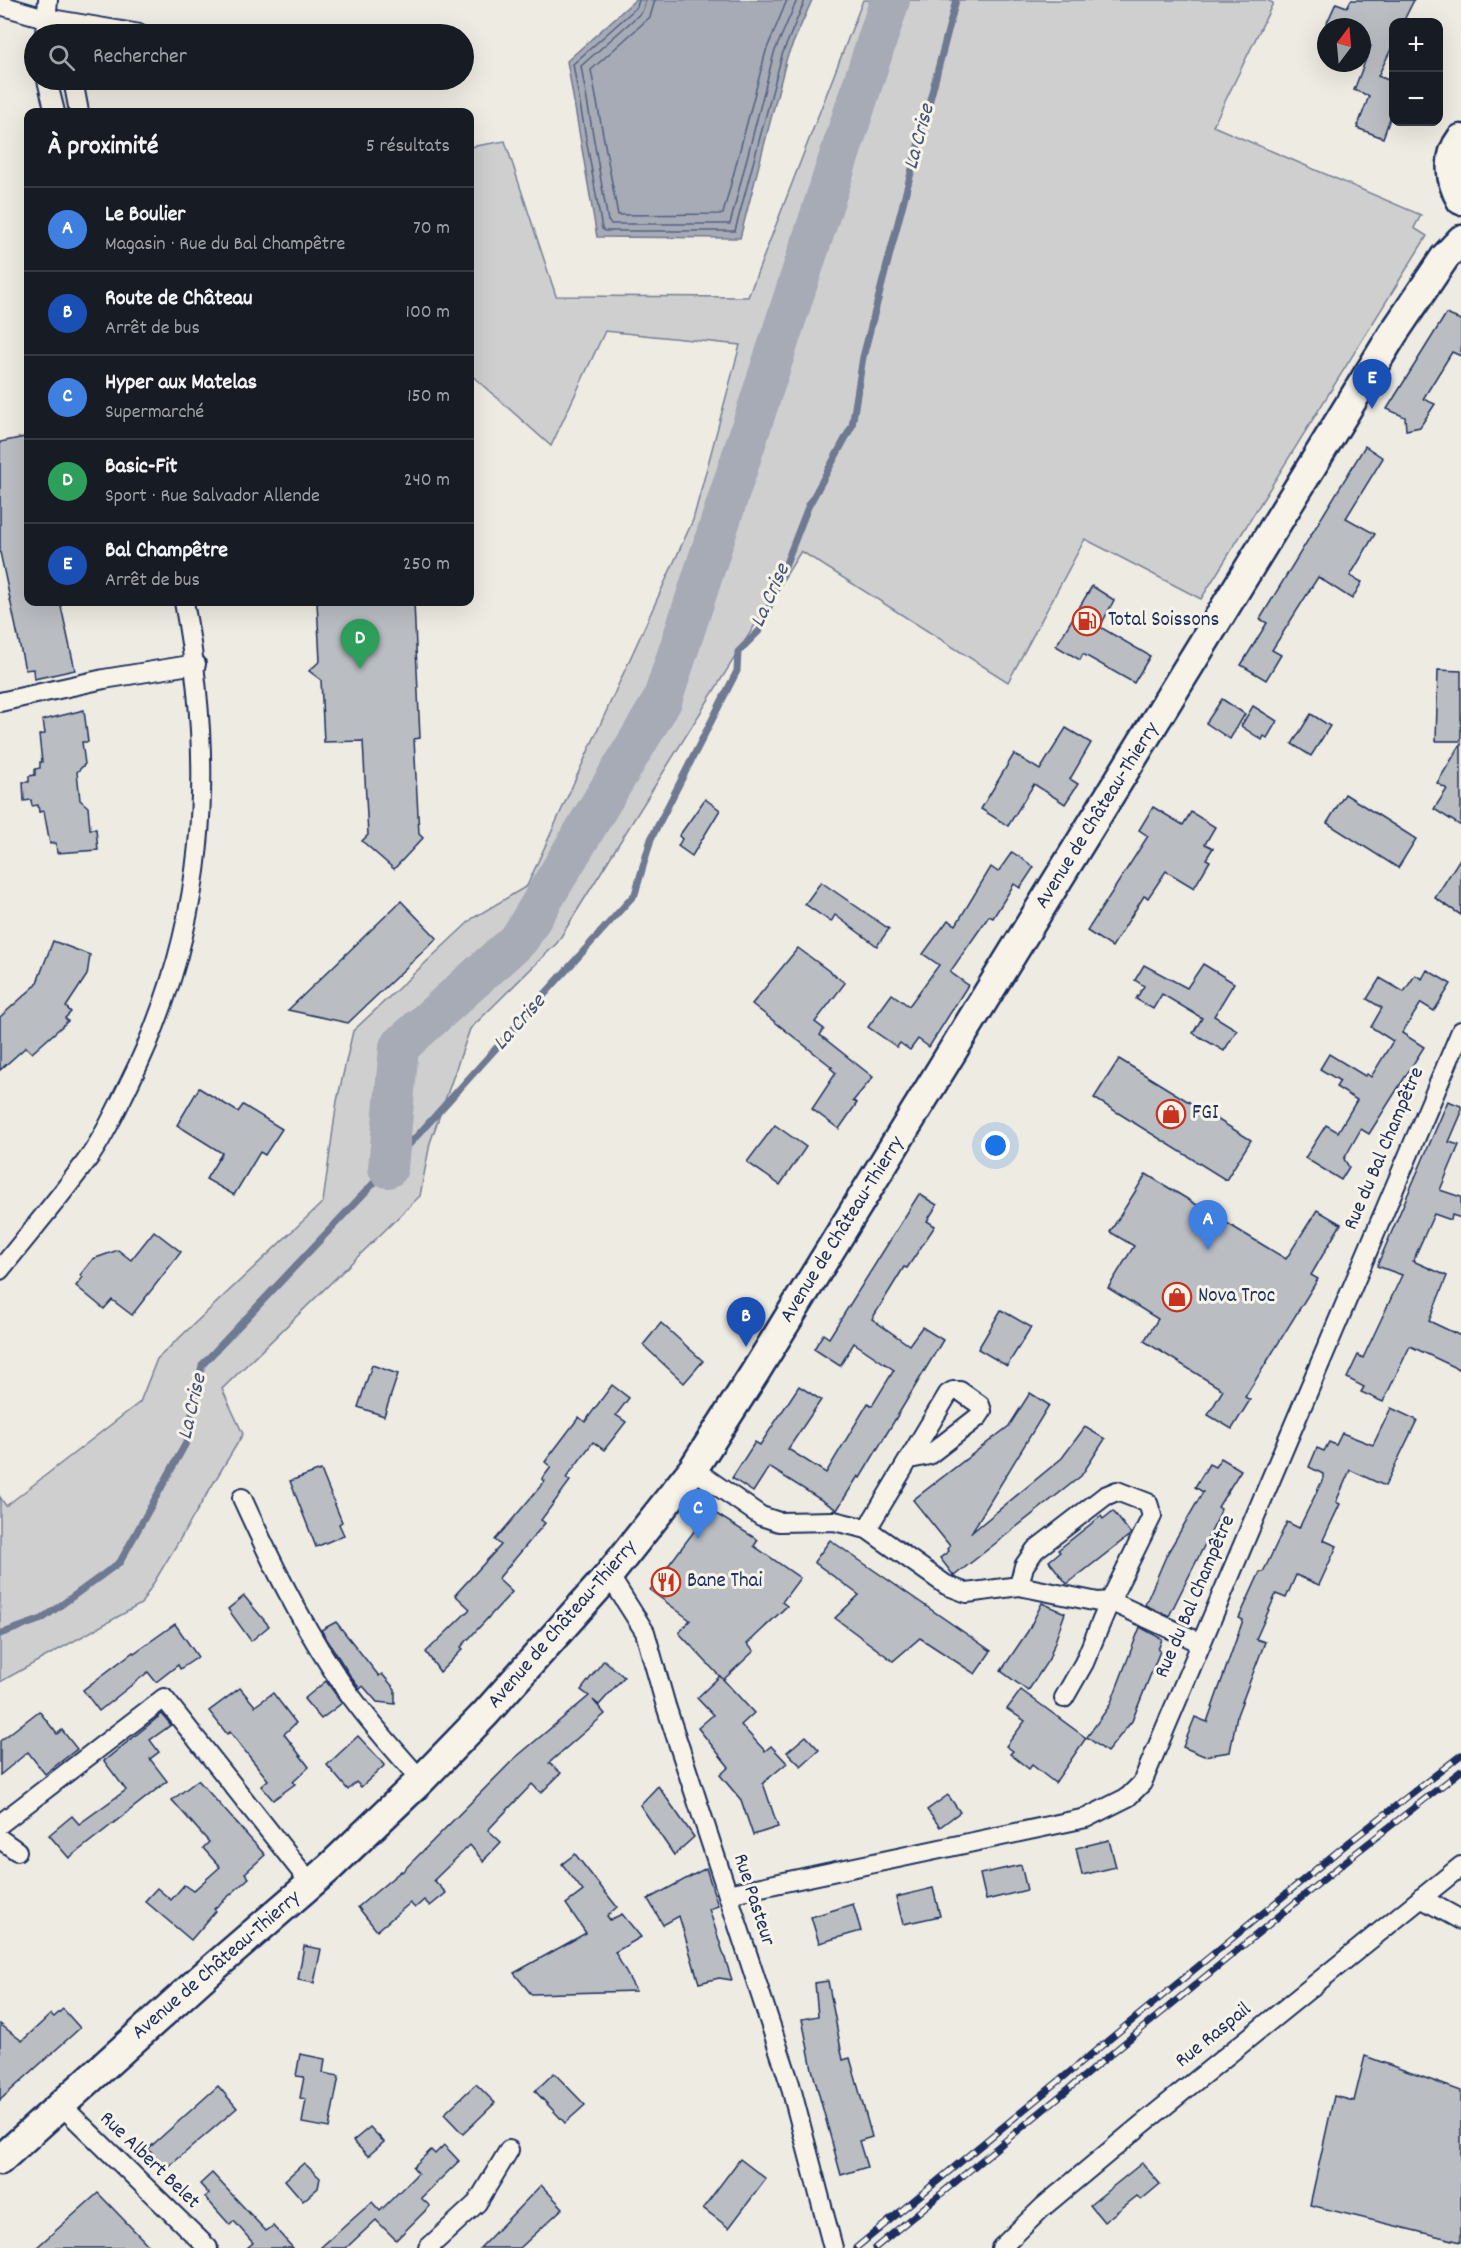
<!DOCTYPE html>
<html lang="fr">
<meta charset="utf-8">
<style>
:root{--surface:#171b24;--page:#242831;--text:#f1f3f6;--muted:#9ea1a6;--line:#363941;--accent:#c8321e}
body{margin:0;font-family:Dekko,sans-serif;background:var(--page);color:var(--text)}
.controls{position:absolute;right:18px;top:18px;display:grid;overflow:hidden;border-radius:12px;box-shadow:0 6px 24px #0002}
.controls button{width:54px;height:54px;display:grid;place-items:center;padding:0;border:0;border-bottom:2px solid var(--line);background:var(--surface);color:var(--text);font:30px sans-serif}
.compass{position:absolute;left:1317px;top:18px;width:54px;height:54px;border-radius:50%;background:var(--surface);box-shadow:0 6px 24px #0002;rotate:16deg}
.you{position:absolute;left:996px;top:1146px;width:21px;height:21px;margin:-15px;border:4px solid #fff;border-radius:50%;background:#1a73e8;box-shadow:0 0 0 9px #1a73e833}
.badge{display:grid;place-items:center;width:39px;height:39px;border-radius:50%;background:var(--accent);color:#fff;font-size:20px;font-weight:700}
.pin{position:absolute;translate:-50% -50px;filter:drop-shadow(0 2px 3px #0008)}
.pin::after{content:'';position:absolute;top:32px;width:21px;height:18px;background:inherit;clip-path:polygon(0 0,100% 0,50% 100%)}
.list{margin:0;padding:0;list-style:none}
h2{display:flex;justify-content:space-between;align-items:center;height:78px;margin:0;padding:0 24px;font-size:26px}
h2 small{font-size:20px;font-weight:400;color:var(--muted)}
.list li{display:grid;grid-template-columns:39px 1fr auto;gap:18px;align-items:center;box-sizing:border-box;height:84px;padding:0 24px;border-top:2px solid var(--line)}
.list b{display:block;font-size:22px;white-space:nowrap}
.list p{margin:0;font-size:20px;white-space:nowrap;color:var(--muted)}
.list em{font-size:20px;font-style:normal;color:var(--muted)}
.icon{flex:none;width:33px;height:33px;fill:none;stroke:currentColor;stroke-width:2;stroke-linecap:round;stroke-linejoin:round}
.map{position:relative;flex:none;width:1461px;height:2248px;overflow:hidden}
.search{position:absolute;background:var(--surface);box-shadow:0 6px 24px #0002;left:24px;top:24px;width:450px;height:66px;display:flex;align-items:center;gap:15px;box-sizing:border-box;padding:0 21px;border-radius:33px;color:var(--muted);font-size:22px}
.panel{position:absolute;background:var(--surface);box-shadow:0 6px 24px #0002;left:24px;top:108px;width:450px;height:498px;border-radius:12px}
.map>svg:first-child{display:block}
.green{fill:#cfcfcf;stroke:#757f96;stroke-width:1.5}
.water{fill:#a6abb5;stroke:#6e7992;stroke-width:1.5}
.lines{fill:none;stroke-linecap:round;stroke-linejoin:round}
.shore{stroke:#536181;stroke-width:1.5}
.stream{stroke:#6e7992;stroke-width:7}
.river{stroke:#a6abb5;stroke-width:40}
.building{fill:#babdc2;stroke:#1b2f5e;stroke-width:1.5}
.minor-casing{stroke:#1b2f5e;stroke-width:22}
.primary-casing{stroke:#1b2f5e;stroke-width:33}
.minor{stroke:#f7f3e8;stroke-width:18}
.primary{stroke:#f7f3e8;stroke-width:28}
.rail-casing{stroke:#1b2f5e;stroke-width:7}
.rail{stroke:#f7f3e8;stroke-width:4.5;stroke-dasharray:14;stroke-linecap:butt}
.labels{text-anchor:middle;dominant-baseline:central;stroke-width:6;stroke-linejoin:round;paint-order:stroke}
.poi-label{font-size:21px;fill:#1b2f5e;stroke:#f7f3e8;text-anchor:start}
.street-label{font-size:21px;fill:#1b2f5e;stroke:#f7f3e8}
.water-label{font-size:22px;font-style:italic;fill:#455478;stroke:#f7f3e8}
</style>
<div class="map">
<svg width="1461" height="2248" viewBox="0 0 1461 2248">
<rect width="100%" height="100%" fill="#eeebe2"/>
<filter id="ink" filterUnits="userSpaceOnUse"><feTurbulence type="fractalNoise" baseFrequency=".0167" numOctaves="2"/><feDisplacementMap in="SourceGraphic" scale="12" xChannelSelector="R" yChannelSelector="G"/><feConvolveMatrix kernelMatrix="1 2 1 2 8 2 1 2 1" color-interpolation-filters="sRGB"/></filter>
<g filter="url(#ink)">
<!-- green -->
<polygon class="green" points="863,0 1267,0 1273,3 1213,126 1421,215 1414,228 1427,236 1201,599 1085,539 1008,682 801,551 557,943 470,1029 430,1143 420,1196 222,1389 243,1434 141,1604 0,1682 0,1497 6,1506 140,1402 157,1359 323,1202 337,1101 353,1031 473,918 527,886 693,520 740,345 605,331 551,446 470,374 470,147 505,141 556,296 748,297"/>
<!-- water -->
<polygon class="water" points="635,0 812,0 787,57 740,238 597,237 567,61"/>
<g class="lines">
<!-- shore -->
<g class="shore">
<polyline points="639,0 637,7 573,64 602,229 605,231 735,231 782,55 805,0"/>
<polyline points="646,0 642,12 581,66 608,221 611,224 730,224 774,53 797,0"/>
<polyline points="655,0 650,17 591,70 618,215 723,214 766,51 787,0"/>
</g>
<!-- stream -->
<polyline class="stream" points="0,1634 42,1619 120,1562 186,1443 202,1365 388,1168 635,894 651,839 737,671 738,652 760,630 808,507 852,426 863,357 956,0"/>
<!-- river -->
<polyline class="river" points="388,1168 399,1047 520,938 662,701 890,0"/>
</g>
<!-- building -->
<g class="building">
<polygon points="1351,0 1414,0 1403,22 1394,22 1394,43 1378,76 1391,81 1388,87 1394,89 1394,107 1383,138 1357,128 1369,96 1354,90 1371,46 1362,42 1362,27 1325,27 1336,3 1347,7"/>
<polygon points="1446,314 1461,320 1461,356 1452,352 1423,399 1435,404 1420,427 1406,430 1405,417 1387,409"/>
<polygon points="25,437 28,454 28,602 60,602 75,670 34,679 33,669 25,670 0,552 0,442"/>
<polygon points="1365,446 1383,458 1346,518 1375,534 1350,576 1362,582 1352,599 1318,577 1272,650 1281,655 1266,680 1241,665 1267,623 1260,619"/>
<polygon points="1092,586 1114,600 1100,627 1150,656 1134,683 1083,654 1080,660 1056,646"/>
<polygon points="317,602 414,602 420,738 414,739 419,834 423,838 394,869 362,841 368,835 363,741 324,742 321,680 309,671 320,661"/>
<polygon points="1438,670 1461,671 1461,741 1436,741"/>
<polygon points="1222,699 1245,714 1230,739 1206,723"/>
<polygon points="1253,706 1277,721 1267,738 1264,736 1262,740 1241,726"/>
<polygon points="84,710 88,742 82,742 85,764 77,772 80,800 88,807 90,829 96,829 98,850 57,853 56,843 50,844 44,811 39,812 38,805 32,806 31,800 24,801 23,782 29,782 29,776 35,775 35,769 40,768 40,762 42,762 39,735 45,734 43,720"/>
<polygon points="1311,714 1330,726 1311,756 1292,744"/>
<polygon points="1066,728 1091,743 1070,779 1078,784 1065,804 1034,784 1008,826 981,809 1014,754 1040,770"/>
<polygon points="1461,744 1461,826 1434,809 1447,789 1437,783"/>
<polygon points="1345,794 1416,839 1398,868 1327,823"/>
<polygon points="705,799 720,810 692,856 678,846 682,839 679,836"/>
<polygon points="1153,807 1183,825 1191,812 1215,827 1205,844 1213,848 1206,859 1210,861 1194,888 1166,871 1148,898 1144,896 1112,947 1087,931 1148,836 1139,830"/>
<polygon points="1012,852 1034,867 1020,888 1014,884 993,918 989,916 950,972 968,985 929,1047 918,1039 910,1050 900,1043 897,1047 868,1027 892,994 909,1006 939,965 923,954 948,920 956,925 991,867 998,872"/>
<polygon points="1461,857 1461,915 1435,898"/>
<polygon points="821,882 889,929 877,946 835,915 831,922 805,904"/>
<polygon points="401,901 437,938 348,1023 288,1010"/>
<polygon points="53,941 90,955 87,975 66,1007 71,1012 65,1018 68,1021 32,1053 26,1047 0,1070 0,1017 36,985"/>
<polygon points="798,948 845,983 815,1022 824,1029 820,1035 873,1077 853,1101 857,1103 839,1129 812,1109 836,1073 830,1068 832,1067 752,1004"/>
<polygon points="1203,964 1234,983 1214,1016 1237,1030 1224,1051 1193,1033 1202,1018 1162,994 1153,1009 1136,999 1144,986 1135,980 1144,965 1187,988"/>
<polygon points="1427,970 1451,984 1434,1011 1421,1003 1402,1033 1424,1047 1369,1134 1361,1129 1344,1159 1349,1167 1341,1180 1305,1158 1326,1125 1338,1132 1357,1100 1336,1087 1340,1081 1320,1069 1329,1054 1365,1076 1367,1074 1371,1077 1393,1041 1371,1027 1382,1008 1367,999 1380,978 1404,992 1415,975 1422,979"/>
<polygon points="1119,1059 1251,1140 1226,1180 1094,1098"/>
<polygon points="199,1088 238,1112 243,1105 282,1129 265,1155 260,1152 234,1195 206,1179 222,1153 177,1125"/>
<polygon points="1448,1101 1461,1106 1461,1114 1449,1142 1459,1145 1440,1190 1461,1197 1461,1218 1452,1215 1451,1220 1434,1214 1413,1261 1447,1276 1429,1321 1461,1336 1461,1370 1410,1346 1383,1402 1361,1392 1364,1387 1347,1378 1358,1355 1363,1358 1402,1275 1377,1266"/>
<polygon points="775,1125 806,1147 780,1185 747,1162"/>
<polygon points="1146,1174 1286,1259 1317,1210 1341,1224 1311,1275 1318,1279 1245,1397 1250,1400 1232,1429 1208,1415 1223,1390 1144,1341 1158,1319 1108,1288 1134,1246 1110,1232"/>
<polygon points="919,1194 937,1205 927,1221 935,1226 907,1268 904,1267 872,1319 909,1345 922,1327 943,1340 860,1478 858,1476 837,1510 769,1467 753,1492 732,1478 755,1442 760,1445 799,1386 821,1400 788,1449 826,1473 868,1403 872,1406 894,1370 854,1343 840,1366 814,1349 823,1334 829,1338"/>
<polygon points="154,1231 181,1252 132,1315 112,1300 104,1309 76,1286 83,1277 80,1275 93,1259 118,1250 131,1260"/>
<polygon points="1001,1310 1031,1327 1007,1366 978,1349"/>
<polygon points="661,1323 703,1361 684,1383 643,1345"/>
<polygon points="372,1365 398,1374 384,1416 358,1407"/>
<polygon points="612,1385 629,1398 616,1415 626,1422 604,1450 593,1442 566,1478 570,1481 541,1520 545,1523 498,1579 512,1592 461,1647 463,1649 440,1672 426,1652 470,1609 455,1595 501,1545 495,1540 545,1481 542,1479 551,1467 545,1462 579,1417 585,1422"/>
<polygon points="1030,1393 1049,1405 971,1533 1062,1458 1085,1427 1105,1439 1081,1476 954,1576 940,1558 949,1551 947,1549 950,1546 913,1500 1009,1426"/>
<polygon points="1391,1408 1417,1420 1385,1486 1350,1470 1336,1502 1340,1504 1323,1540 1337,1546 1319,1585 1296,1575 1286,1598 1276,1594 1256,1639 1265,1642 1237,1715 1230,1752 1204,1756 1183,1747 1195,1717 1207,1722 1243,1620 1239,1618 1260,1572 1263,1572 1268,1562 1287,1522 1299,1528 1323,1479 1323,1474 1309,1467 1317,1448 1324,1451 1329,1442 1336,1445 1342,1433 1373,1445"/>
<polygon points="1221,1458 1241,1470 1218,1507 1221,1509 1217,1520 1169,1616 1145,1605 1167,1554 1203,1492 1195,1487 1209,1464 1215,1467"/>
<polygon points="321,1470 342,1522 339,1524 344,1535 316,1547 290,1481"/>
<polygon points="710,1510 758,1540 754,1546 800,1578 782,1602 787,1606 747,1644 754,1651 723,1680 679,1633 690,1620 650,1590"/>
<polygon points="1113,1511 1131,1534 1067,1584 1049,1561 1060,1552 1058,1550 1101,1516 1103,1519"/>
<polygon points="830,1540 991,1651 975,1674 920,1638 893,1661 835,1618 859,1595 814,1562"/>
<polygon points="244,1596 269,1626 251,1641 228,1609"/>
<polygon points="1042,1603 1065,1613 1049,1659 1028,1691 1001,1671 1028,1631"/>
<polygon points="336,1622 379,1676 382,1674 395,1689 395,1704 377,1702 363,1686 360,1689 351,1677 321,1630"/>
<polygon points="175,1624 198,1657 180,1669 178,1665 156,1682 148,1672 99,1711 83,1690 133,1652 134,1653"/>
<polygon points="1140,1627 1162,1639 1158,1650 1160,1651 1132,1721 1107,1752 1087,1737 1110,1705"/>
<polygon points="604,1660 624,1677 599,1705 593,1700 605,1714 549,1763 561,1773 541,1793 532,1784 488,1830 501,1842 483,1861 470,1845 434,1880 446,1893 430,1906 424,1900 415,1908 410,1903 377,1931 358,1907 401,1871 402,1872 515,1758 589,1696 581,1690"/>
<polygon points="720,1676 754,1713 741,1725 765,1751 771,1746 787,1763 763,1783 778,1827 753,1835 741,1800 720,1775 729,1767 698,1728 713,1715 697,1698"/>
<polygon points="326,1681 342,1703 321,1719 304,1699"/>
<polygon points="240,1688 255,1706 273,1693 296,1723 284,1734 309,1767 293,1782 295,1784 273,1800 261,1786 268,1780 230,1732 227,1734 209,1711"/>
<polygon points="1021,1690 1086,1738 1055,1783 1032,1765 1029,1769 1010,1754 1013,1751 1006,1746 1025,1721 1007,1709"/>
<polygon points="39,1711 57,1734 62,1730 77,1749 45,1774 28,1752 0,1775 0,1741"/>
<polygon points="162,1714 171,1725 150,1740 159,1752 150,1759 167,1781 69,1858 49,1835 72,1816 79,1824 126,1790 104,1761"/>
<polygon points="358,1736 385,1765 361,1787 356,1782 348,1790 327,1765"/>
<polygon points="806,1736 819,1750 801,1766 787,1752"/>
<polygon points="198,1780 265,1855 245,1873 249,1878 214,1909 216,1911 191,1940 145,1901 157,1888 171,1900 184,1885 193,1891 220,1867 203,1848 209,1842 172,1800"/>
<polygon points="658,1786 694,1837 674,1855 640,1805"/>
<polygon points="948,1795 960,1812 940,1827 927,1810"/>
<polygon points="1109,1840 1116,1867 1082,1875 1076,1848"/>
<polygon points="575,1854 617,1907 607,1916 610,1920 622,1914 641,1937 615,1952 636,1991 531,1994 514,1973 586,1933 566,1904 583,1891 562,1864"/>
<polygon points="1021,1865 1027,1890 986,1900 980,1874"/>
<polygon points="706,1868 718,1906 709,1909 732,1980 719,1978 699,1983 679,1916 663,1925 648,1899"/>
<polygon points="933,1888 940,1916 903,1924 896,1897"/>
<polygon points="853,1904 861,1931 819,1943 811,1917"/>
<polygon points="304,1946 321,1949 314,1983 298,1980"/>
<polygon points="828,1981 843,2060 850,2058 872,2137 859,2141 867,2167 841,2175 812,2069 802,2019 818,2016 815,1983"/>
<polygon points="63,2009 80,2028 0,2100 0,2024 22,2041 51,2014 54,2017"/>
<polygon points="300,2054 325,2059 323,2073 339,2076 329,2128 302,2123 306,2099 300,2098 304,2077 296,2076"/>
<polygon points="1365,2056 1461,2091 1461,2242 1310,2205 1334,2096 1354,2101"/>
<polygon points="554,2073 585,2105 565,2123 535,2091"/>
<polygon points="476,2084 495,2103 463,2134 444,2114"/>
<polygon points="218,2086 237,2108 166,2169 148,2149"/>
<polygon points="370,2127 384,2142 368,2156 353,2141"/>
<polygon points="444,2145 459,2161 421,2198 430,2206 396,2240 376,2220 346,2248 320,2248 372,2202 380,2211 418,2173 413,2167 431,2150 435,2154"/>
<polygon points="740,2159 766,2179 729,2228 703,2208"/>
<polygon points="304,2163 320,2178 318,2188 303,2201 285,2180"/>
<polygon points="1142,2163 1160,2184 1141,2200 1137,2196 1104,2222 1090,2205"/>
<polygon points="212,2173 266,2231 273,2226 293,2248 247,2248 253,2243 234,2221 230,2225 205,2197 209,2194 200,2184"/>
<polygon points="541,2185 563,2208 520,2248 480,2248"/>
<polygon points="98,2193 151,2248 36,2248 62,2225"/>
</g>
<g class="lines">
<!-- minor casing -->
<g class="minor-casing">
<g id="minor">
<polyline points="0,5 45,18 140,34"/>
<polyline points="45,34 48,0"/>
<polyline points="47,80 55,112"/>
<polyline points="73,80 79,112"/>
<polyline points="0,702 104,679 196,664"/>
<path d="M0 1270C30 1232 62 1195 90 1156 106 1133 117 1108 129 1084 207 927 216 771 184 602"/>
<polyline points="693,1469 761,1516 779,1522 834,1521 867,1529 946,1585 967,1593 1019,1586 1098,1602 1110,1601 1201,1643"/>
<path d="M242 1498C269 1557 297 1615 332 1669 358 1709 390 1745 421 1780"/>
<polyline points="867,1529 948,1394 953,1391 960,1391 980,1405 982,1411 978,1417 929,1455 910,1459"/>
<polyline points="609,1575 645,1632 666,1706 790,2084 833,2248"/>
<polyline points="1019,1586 1024,1566 1035,1550 1105,1496 1117,1491 1148,1503 1152,1516 1110,1601 1084,1663 1064,1698"/>
<polyline points="0,1824 164,1698 311,1884"/>
<polyline points="0,1839 17,1851"/>
<polyline points="728,1894 1086,1818 1128,1797 1142,1783 1461,1031"/>
<polyline points="1421,1898 1461,1920"/>
<polyline points="61,2105 208,2248"/>
<polyline points="428,2248 477,2203 509,2150"/>
<polyline points="1001,2248 1043,2207 1140,2126 1461,1866"/>
</g>
</g>
<!-- primary casing -->
<g class="primary-casing">
<g id="primary">
<path d="M1461 139C1447 157 1450 181 1461 200"/>
<polyline points="0,2160 204,1976 330,1867 421,1780 485,1714 609,1575 693,1469 754,1374 1393,334 1445,257 1461,240"/>
</g>
</g>
<!-- minor -->
<use href="#minor" class="minor"/>
<!-- primary -->
<use href="#primary" class="primary"/>
<!-- rail casing -->
<g class="rail-casing">
<g id="rail">
<polyline points="856,2248 1343,1847 1461,1755"/>
<polyline points="875,2248 1352,1856 1461,1771"/>
</g>
</g>
<!-- rail -->
<use href="#rail" class="rail"/>
</g>
</g>
<!-- icons -->
<defs>
<g id="fuel-ring" transform="scale(1.5)"><circle r="9.5" fill="#f7f3e8" stroke="#c8321e" stroke-width="1.5"/><path d="M-5.5-6h7V0h2V4h1.3V-2.5L3-4.5l.8-.8L6-3V5H2.5V1h-1V6h-7ZM-4.2-4.7v3.2H.2V-4.7Z" fill="#c8321e"/></g>
<g id="shop-ring" transform="scale(1.5)"><circle r="9.5" fill="#f7f3e8" stroke="#c8321e" stroke-width="1.5"/><path d="M-5-2.5h2.3a2.7 3.5 0 0 1 5.4 0H5L5.5 6h-11ZM-1.5-2.5h3a1.5 2.3 0 0 0-3 0Z" fill="#c8321e"/></g>
<g id="restaurant-ring" transform="scale(1.5)"><circle r="9.5" fill="#f7f3e8" stroke="#c8321e" stroke-width="1.5"/><path d="M-5-6h1v4h1v-4h1v4h1v-4h1v5L-1.5 .5V6h-2V.5L-5-1ZM5-6V6H3V1.5H1.5Q1.5-4 5-6Z" fill="#c8321e"/></g>
</defs>
<g fill-rule="evenodd">
<use href="#fuel-ring" x="1087" y="621"/>
<use href="#shop-ring" x="1171" y="1114"/>
<use href="#shop-ring" x="1177" y="1297"/>
<use href="#restaurant-ring" x="666" y="1582"/>
</g>
<g class="labels">
<!-- poi labels -->
<g class="poi-label">
<text x="1108" y="621">Total Soissons</text>
<text x="1192" y="1114">FGI</text>
<text x="1198" y="1297">Nova Troc</text>
<text x="687" y="1582">Bane Thai</text>
</g>
<!-- street labels -->
<g class="street-label">
<text transform="translate(1098 816) rotate(-58)">Avenue de Château-Thierry</text>
<text transform="translate(1385 1149) rotate(-67)">Rue du Bal Champêtre</text>
<text transform="translate(843 1230) rotate(-58)">Avenue de Château-Thierry</text>
<text transform="translate(1196 1597) rotate(-67)">Rue du Bal Champêtre</text>
<text transform="translate(563 1625) rotate(-49)">Avenue de Château-Thierry</text>
<text transform="translate(753 1900) rotate(72)">Rue Pasteur</text>
<text transform="translate(217 1966) rotate(-41)">Avenue de Château-Thierry</text>
<text transform="translate(1214 2036) rotate(-39)">Rue Raspail</text>
<text transform="translate(149 2161) rotate(44)">Rue Albert Belet</text>
</g>
<!-- water labels -->
<g class="water-label">
<text transform="translate(920 137) rotate(-75)">La Crise</text>
<text transform="translate(771 596) rotate(-66)">La Crise</text>
<text transform="translate(520 1023) rotate(-48)">La Crise</text>
<text transform="translate(193 1407) rotate(-77)">La Crise</text>
</g>
</g>
</svg>
<div class="controls">
<button>+</button>
<button>−</button>
</div>
<svg class="compass" viewBox="-18 -18 36 36"><path d="M0-13l5 13h-10z" fill="#e53935"/><path d="M0 13l5-13h-10z" fill="#9ea1a6"/></svg>
<div class="you"></div>
<div class="pin badge" style="left:1208px;top:1250px;background:#3f7fe0">A</div>
<div class="pin badge" style="left:746px;top:1347px;background:#1a4fb4">B</div>
<div class="pin badge" style="left:698px;top:1539px;background:#3f7fe0">C</div>
<div class="pin badge" style="left:360px;top:669px;background:#2e9e5b">D</div>
<div class="pin badge" style="left:1372px;top:409px;background:#1a4fb4">E</div>
<div class="search"><svg class="icon" aria-label="search" viewBox="0 0 24 24"><circle cx="10" cy="10" r="6"/><path d="M15 15l6 6"/></svg>Rechercher</div>
<section class="panel">
<h2>À proximité<small>5 résultats</small></h2>
<ul class="list">
<li><span class="badge" style="background:#3f7fe0">A</span><div><b>Le Boulier</b><p>Magasin · Rue du Bal Champêtre</p></div><em>70 m</em></li>
<li><span class="badge" style="background:#1a4fb4">B</span><div><b>Route de Château</b><p>Arrêt de bus</p></div><em>100 m</em></li>
<li><span class="badge" style="background:#3f7fe0">C</span><div><b>Hyper aux Matelas</b><p>Supermarché</p></div><em>150 m</em></li>
<li><span class="badge" style="background:#2e9e5b">D</span><div><b>Basic-Fit</b><p>Sport · Rue Salvador Allende</p></div><em>240 m</em></li>
<li><span class="badge" style="background:#1a4fb4">E</span><div><b>Bal Champêtre</b><p>Arrêt de bus</p></div><em>250 m</em></li>
</ul>
</section>
</div>
